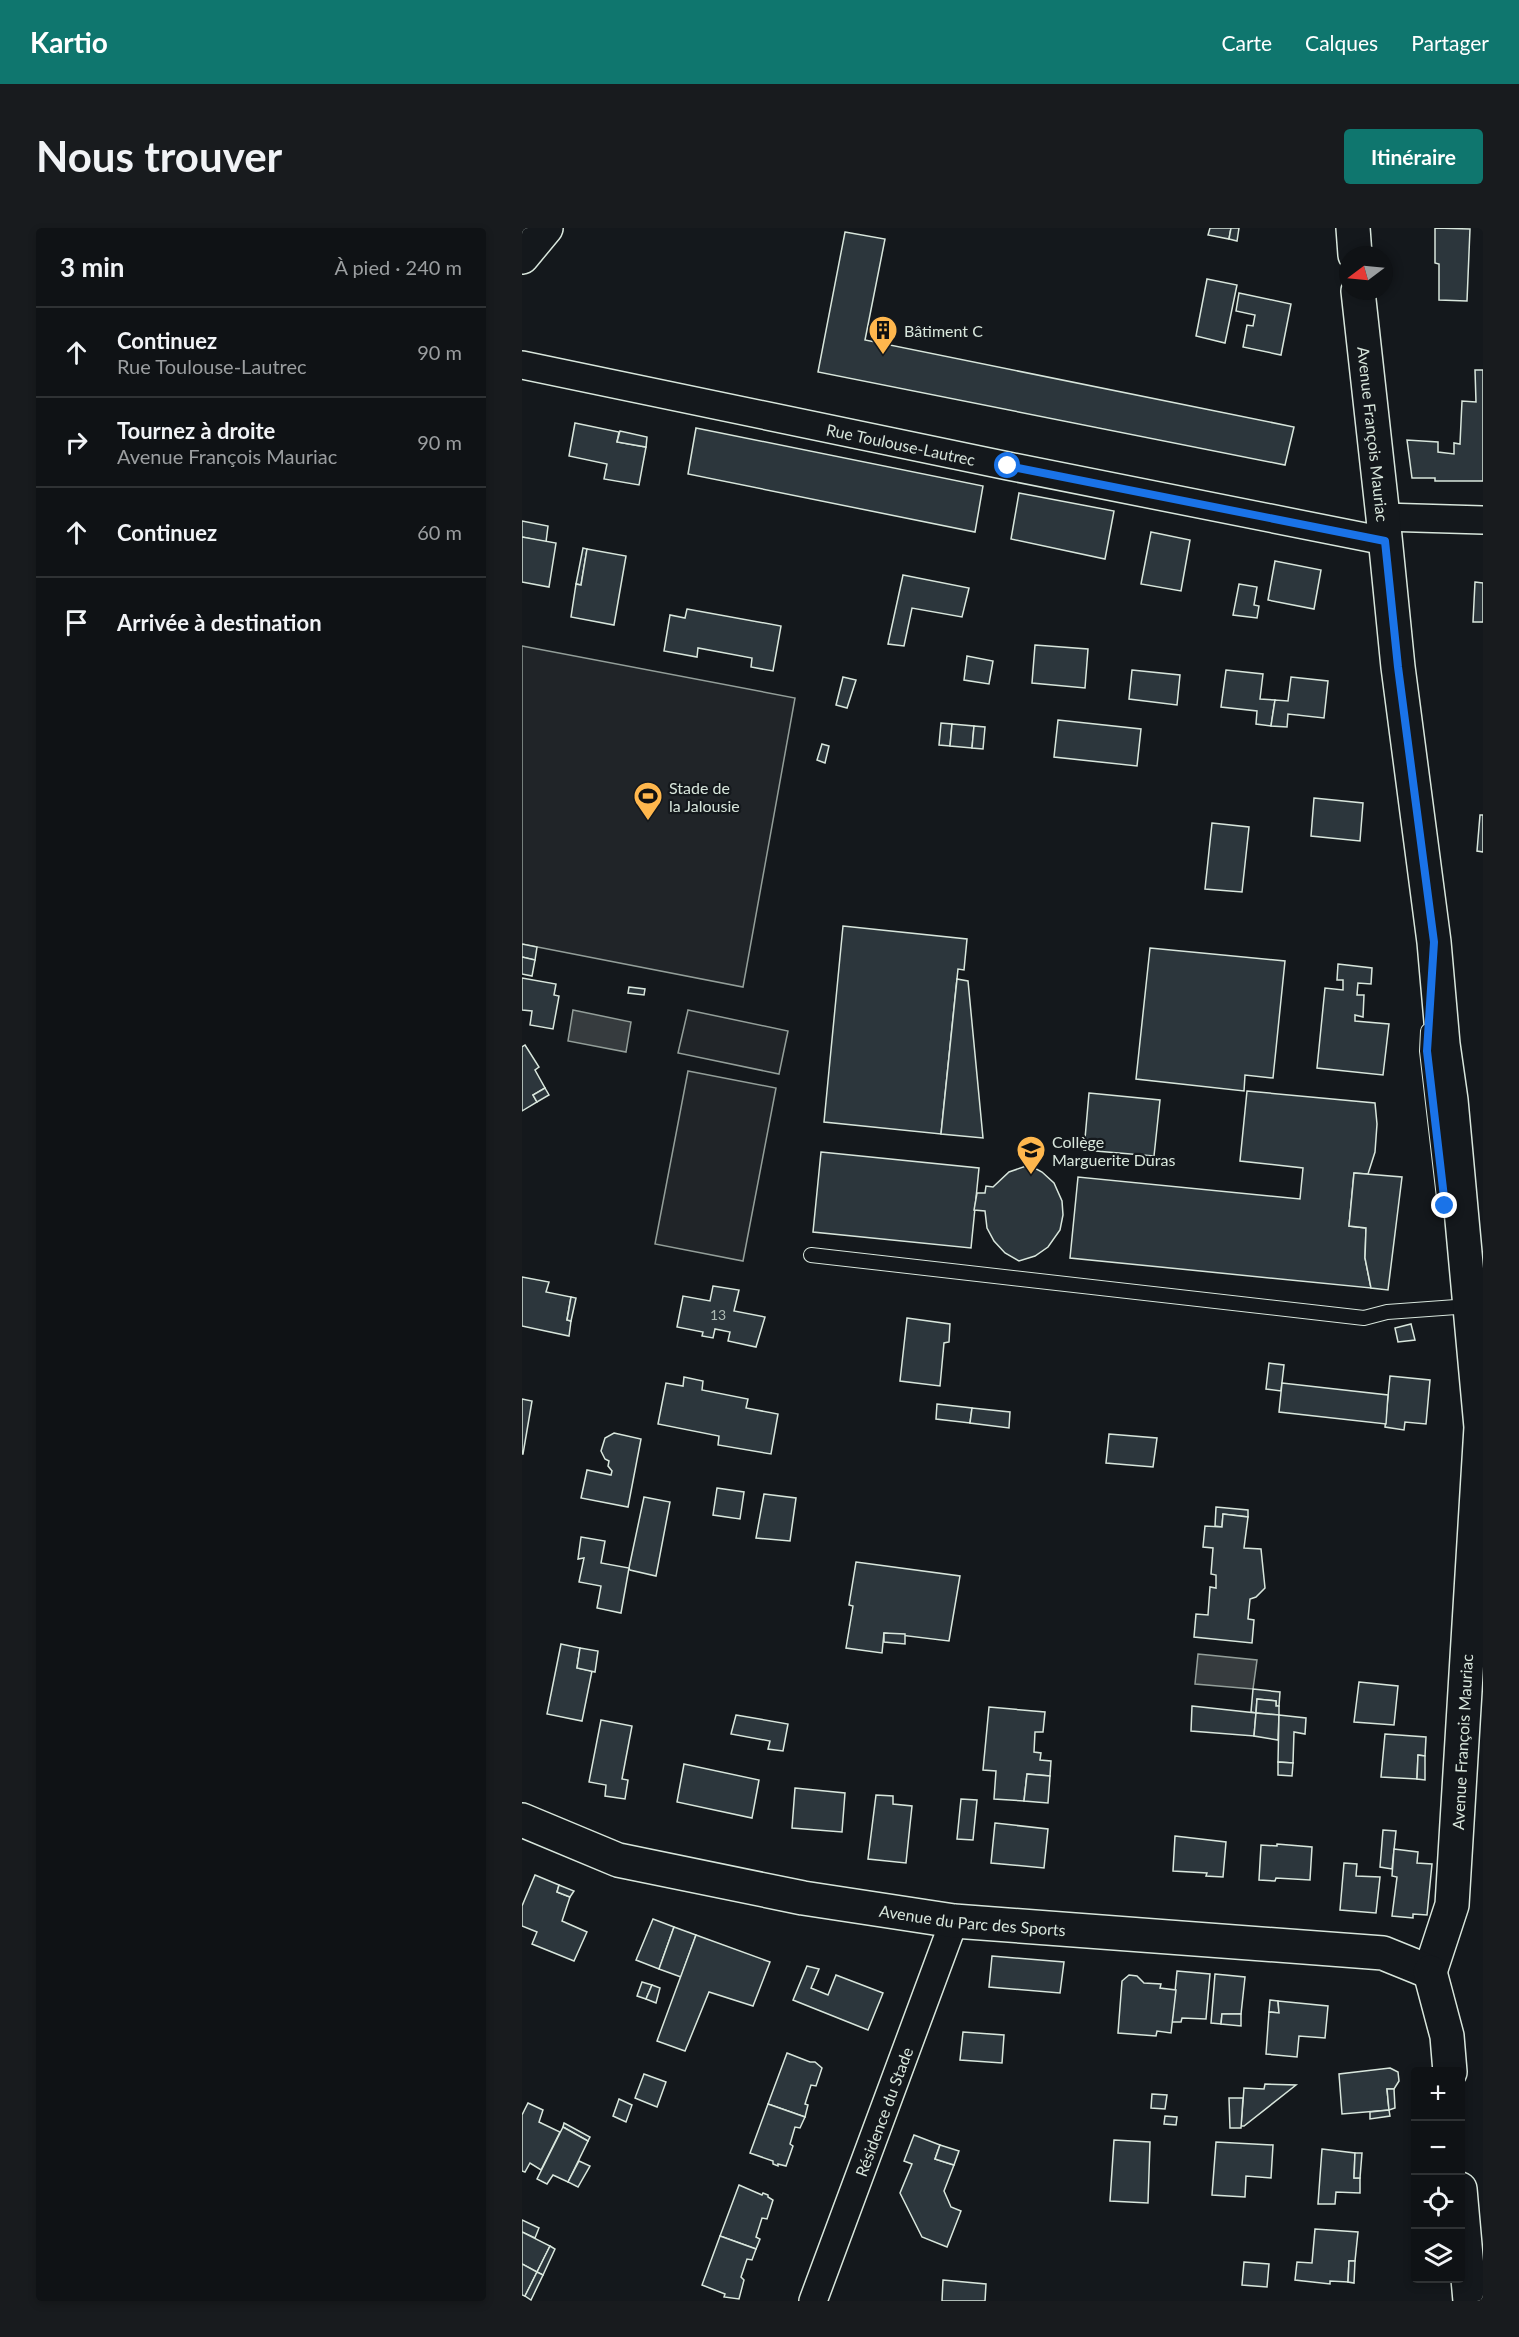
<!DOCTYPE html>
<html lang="fr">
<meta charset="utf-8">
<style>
:root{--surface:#0f1215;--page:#181b1e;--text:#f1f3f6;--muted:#9b9ea0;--line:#2f3234;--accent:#0f766e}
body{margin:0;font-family:Lato,sans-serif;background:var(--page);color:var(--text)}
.controls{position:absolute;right:18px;bottom:18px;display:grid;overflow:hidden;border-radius:6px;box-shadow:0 3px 9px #0003}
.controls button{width:54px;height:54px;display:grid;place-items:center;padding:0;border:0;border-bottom:2px solid var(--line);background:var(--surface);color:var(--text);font:30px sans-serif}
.compass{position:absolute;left:817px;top:18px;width:54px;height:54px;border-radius:50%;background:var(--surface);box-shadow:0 3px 9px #0003;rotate:254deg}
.stop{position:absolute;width:18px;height:18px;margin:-14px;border:4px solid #1a73e8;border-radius:50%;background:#fff}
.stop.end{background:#1a73e8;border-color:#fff;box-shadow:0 2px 6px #0008}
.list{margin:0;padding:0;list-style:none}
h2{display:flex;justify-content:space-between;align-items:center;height:78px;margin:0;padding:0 24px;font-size:26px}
h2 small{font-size:20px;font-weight:400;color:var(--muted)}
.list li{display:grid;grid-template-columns:39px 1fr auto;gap:18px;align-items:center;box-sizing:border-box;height:90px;padding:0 24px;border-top:2px solid var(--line)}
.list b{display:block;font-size:22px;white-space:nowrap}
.list p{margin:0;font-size:20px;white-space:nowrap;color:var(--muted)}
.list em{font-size:20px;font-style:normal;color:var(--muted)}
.icon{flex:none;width:33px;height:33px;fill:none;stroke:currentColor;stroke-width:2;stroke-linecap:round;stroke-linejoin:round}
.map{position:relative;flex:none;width:961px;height:2073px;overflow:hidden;border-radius:6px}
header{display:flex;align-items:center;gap:36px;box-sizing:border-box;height:84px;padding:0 30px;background:var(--accent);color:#fff}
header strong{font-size:28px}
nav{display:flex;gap:33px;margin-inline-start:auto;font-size:21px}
.intro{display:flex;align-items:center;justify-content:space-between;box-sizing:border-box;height:144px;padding:0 36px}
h1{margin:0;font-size:42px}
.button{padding:15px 27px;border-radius:6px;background:var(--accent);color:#fff;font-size:21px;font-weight:700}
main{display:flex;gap:36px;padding:0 36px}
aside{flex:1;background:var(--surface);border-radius:6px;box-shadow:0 3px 9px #0003}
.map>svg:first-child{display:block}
.green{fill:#202428;stroke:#939e99;stroke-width:1.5}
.water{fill:#363b3e;stroke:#939e99;stroke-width:1.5}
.building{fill:#2c363c;stroke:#d8e6dc;stroke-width:1.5}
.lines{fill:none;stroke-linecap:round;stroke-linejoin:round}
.service-casing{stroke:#d8e6dc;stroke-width:16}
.minor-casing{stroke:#d8e6dc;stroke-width:30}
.tertiary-casing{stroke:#d8e6dc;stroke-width:36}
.service{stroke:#14181c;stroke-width:14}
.minor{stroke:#14181c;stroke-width:27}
.tertiary{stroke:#14181c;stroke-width:33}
.route{stroke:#1a73e8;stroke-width:8}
.labels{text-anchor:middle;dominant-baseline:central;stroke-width:4.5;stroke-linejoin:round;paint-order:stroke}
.number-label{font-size:14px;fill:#adbab4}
.poi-label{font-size:16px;fill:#d8e6dc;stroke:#14181c;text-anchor:start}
.street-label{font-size:16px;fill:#d8e6dc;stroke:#14181c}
</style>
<header>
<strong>Kartio</strong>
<nav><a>Carte</a><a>Calques</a><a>Partager</a></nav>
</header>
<div class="intro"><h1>Nous trouver</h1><a class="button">Itinéraire</a></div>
<main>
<aside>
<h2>3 min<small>À pied · 240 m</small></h2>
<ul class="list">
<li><svg class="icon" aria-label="ahead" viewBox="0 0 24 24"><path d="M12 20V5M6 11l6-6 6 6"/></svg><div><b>Continuez</b><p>Rue Toulouse-Lautrec</p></div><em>90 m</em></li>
<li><svg class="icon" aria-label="right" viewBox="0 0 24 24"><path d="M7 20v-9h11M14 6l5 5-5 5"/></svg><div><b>Tournez à droite</b><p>Avenue François Mauriac</p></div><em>90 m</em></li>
<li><svg class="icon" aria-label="ahead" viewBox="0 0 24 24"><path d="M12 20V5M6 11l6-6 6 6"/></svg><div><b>Continuez</b></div><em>60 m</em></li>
<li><svg class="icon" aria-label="arrive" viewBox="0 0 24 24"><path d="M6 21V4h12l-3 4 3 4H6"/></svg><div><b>Arrivée à destination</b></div></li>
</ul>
</aside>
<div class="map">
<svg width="961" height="2073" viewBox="0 0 961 2073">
<rect width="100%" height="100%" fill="#14181c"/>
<!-- green -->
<g class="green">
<polygon points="0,418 273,470 221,759 0,716"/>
<polygon points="166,782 266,803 257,846 156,825"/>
<polygon points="166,843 254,860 221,1033 133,1016"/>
</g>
<!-- water -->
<g class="water">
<polygon points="51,782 109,794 104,824 46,813"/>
<polygon points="676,1426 735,1432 731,1461 673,1456"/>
</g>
<!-- building -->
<g class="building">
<polygon points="688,0 709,0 707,11 686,7"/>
<polygon points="709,0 717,0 715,13 707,11"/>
<polygon points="913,0 948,1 945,73 917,72 917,36 913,35"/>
<polygon points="323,4 363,11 343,112 772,199 763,237 296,144"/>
<polygon points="685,51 715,57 703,115 674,108"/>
<polygon points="717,65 769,76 759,127 721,119 725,97 731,98 733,87 714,83"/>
<polygon points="953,142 961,142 961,253 913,253 913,250 890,250 885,212 916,214 916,224 932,226 932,215 938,216 940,173 954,174"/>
<polygon points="53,195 97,204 95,214 124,219 117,257 82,251 85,236 47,228"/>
<polygon points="174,200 461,258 453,304 166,246"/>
<polygon points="98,203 125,209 124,219 95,214"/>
<polygon points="497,265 592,283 583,331 489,311"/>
<polygon points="0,293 26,298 24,314 0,309"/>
<polygon points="629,304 668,312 659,363 619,356"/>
<polygon points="0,309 34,315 27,359 0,354"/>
<polygon points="61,320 65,321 59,357 54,356"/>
<polygon points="65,321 104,328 92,397 49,389 54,356 59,357"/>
<polygon points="753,333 799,342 792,381 746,372"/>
<polygon points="381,347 447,360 440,389 390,380 382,418 366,416"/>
<polygon points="953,354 961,355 961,394 951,394"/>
<polygon points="717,356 735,359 732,377 737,378 735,390 711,387"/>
<polygon points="165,381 259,398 251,443 229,439 230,430 176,420 175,429 142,423 148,387 163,390"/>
<polygon points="513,417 566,421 563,460 510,455"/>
<polygon points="445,428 471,433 467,456 442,452"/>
<polygon points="610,442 658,447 655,477 607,471"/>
<polygon points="704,442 741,446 738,471 753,472 749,498 734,496 735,483 699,479"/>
<polygon points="321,449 334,452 325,480 314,477"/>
<polygon points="769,449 806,453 802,490 766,486 765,499 749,498 753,472 766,473"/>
<polygon points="536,492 619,501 615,538 532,529"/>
<polygon points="419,495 430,496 428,518 417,517"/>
<polygon points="430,496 452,498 450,520 428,518"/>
<polygon points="452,498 463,499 461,521 450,520"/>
<polygon points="300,516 307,518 303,535 295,532"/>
<polygon points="792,570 841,575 838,613 789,608"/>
<polygon points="958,587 961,587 961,624 955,623"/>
<polygon points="690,595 727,599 720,664 683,661"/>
<polygon points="321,698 445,711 442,742 436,741 419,906 302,894"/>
<polygon points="0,716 15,719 13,732 0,729"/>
<polygon points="628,720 763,733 751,850 723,847 722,863 614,851"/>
<polygon points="0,729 13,732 10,748 0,746"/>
<polygon points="816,736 850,740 849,756 836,755 835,767 842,767 841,789 833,787 833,793 867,796 861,847 795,840 803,760 821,762 821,752 815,752"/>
<polygon points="0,750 34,756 32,767 37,768 31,801 8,797 10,783 0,782"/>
<polygon points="435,751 446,753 461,910 419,906"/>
<polygon points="107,759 123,761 122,767 106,765"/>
<polygon points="3,817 17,839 13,842 23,860 11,867 15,874 0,883 0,819"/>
<polygon points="23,860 27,867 15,874 11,867"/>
<polygon points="725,863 853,875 855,896 853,924 846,946 832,945 827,998 844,1000 843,1030 849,1060 548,1030 556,949 778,971 781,940 718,933"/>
<polygon points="567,865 638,872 632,928 562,922"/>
<polygon points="299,924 457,940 449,1020 291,1004"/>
<polygon points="507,937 520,944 532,955 540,973 541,987 538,1002 526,1019 513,1028 497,1033 483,1025 472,1013 465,1000 463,983 452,982 455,965 463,965 464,958 471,959 487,944"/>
<polygon points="832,945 880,949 866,1062 849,1060 843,1030 844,1000 827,998"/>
<polygon points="0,1049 27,1054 24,1064 49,1069 45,1092 49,1093 47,1108 0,1098"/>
<polygon points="191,1058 217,1062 212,1083 243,1089 234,1119 206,1113 208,1104 193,1101 191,1110 180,1108 181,1104 155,1099 161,1068 188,1073"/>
<polygon points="49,1069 54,1070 49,1093 45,1092"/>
<polygon points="385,1090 428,1096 427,1114 422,1115 418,1158 378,1153"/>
<polygon points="889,1096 893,1112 876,1114 873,1100"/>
<polygon points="747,1135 762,1137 759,1163 744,1161"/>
<polygon points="868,1148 908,1152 904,1196 883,1194 882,1202 863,1199"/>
<polygon points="162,1149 181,1153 180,1162 226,1171 224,1180 256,1186 249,1226 196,1217 197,1208 136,1196 144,1155 161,1158"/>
<polygon points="760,1155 866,1167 864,1196 757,1184"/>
<polygon points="0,1171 10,1173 1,1226 0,1226"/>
<polygon points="415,1176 450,1180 448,1195 414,1191"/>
<polygon points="450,1180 488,1184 487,1200 448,1195"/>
<polygon points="92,1205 119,1211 106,1279 59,1270 65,1242 89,1247 90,1243 86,1238 87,1233 83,1231 79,1223 83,1210"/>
<polygon points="587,1206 635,1210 631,1239 584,1235"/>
<polygon points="195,1260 222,1264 218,1291 191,1287"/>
<polygon points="242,1266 274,1270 268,1313 234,1310"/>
<polygon points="122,1269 148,1274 134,1348 108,1342 107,1340"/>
<polygon points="694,1279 726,1282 726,1289 701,1286 700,1299 693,1298"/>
<polygon points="701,1286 726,1289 722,1320 739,1321 743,1360 734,1369 728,1371 726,1391 732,1392 730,1415 672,1409 674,1386 686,1387 688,1359 694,1360 694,1347 689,1346 691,1320 681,1319 683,1298 700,1299"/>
<polygon points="59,1309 83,1313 79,1335 107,1340 99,1385 75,1380 79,1358 57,1354 62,1330 56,1331"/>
<polygon points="334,1334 438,1348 427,1413 362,1405 360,1425 324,1420 331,1378 327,1377"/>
<polygon points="362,1405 383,1406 383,1416 362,1414"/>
<polygon points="39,1416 58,1420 55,1440 70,1443 60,1493 25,1486"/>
<polygon points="58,1420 76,1423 73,1444 55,1440"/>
<polygon points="837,1454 876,1458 872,1497 832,1494"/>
<polygon points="731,1461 758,1464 757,1478 754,1478 754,1473 735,1471 734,1485 729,1484"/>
<polygon points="735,1471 754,1473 754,1478 757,1478 757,1487 734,1485"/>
<polygon points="670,1478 734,1485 732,1508 669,1503"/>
<polygon points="467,1479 523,1484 521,1504 513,1504 512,1524 519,1525 518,1532 529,1533 528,1548 505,1546 502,1573 472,1571 474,1543 461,1542"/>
<polygon points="734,1485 757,1487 756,1512 732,1508"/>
<polygon points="214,1487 266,1496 261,1523 246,1521 248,1513 209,1506"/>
<polygon points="757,1487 784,1490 783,1506 772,1504 771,1535 756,1534"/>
<polygon points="79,1492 110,1498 100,1551 106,1552 103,1571 83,1568 84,1557 67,1554"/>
<polygon points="863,1506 904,1509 903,1528 896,1527 895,1551 859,1549"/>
<polygon points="896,1527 903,1528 903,1552 895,1551"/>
<polygon points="756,1534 771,1535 770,1548 756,1547"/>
<polygon points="162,1536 237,1552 230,1590 155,1574"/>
<polygon points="505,1546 528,1548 526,1575 502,1573"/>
<polygon points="273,1560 323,1565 320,1604 270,1600"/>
<polygon points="354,1567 371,1568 371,1576 390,1578 384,1635 346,1631"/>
<polygon points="439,1571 455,1572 451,1612 435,1611"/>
<polygon points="473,1595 526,1601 522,1640 469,1635"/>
<polygon points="861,1602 874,1603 870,1641 858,1639"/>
<polygon points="653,1608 704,1614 701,1649 684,1648 685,1645 651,1643"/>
<polygon points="755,1616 790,1619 788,1652 754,1650 753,1653 737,1652 739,1617 755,1618"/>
<polygon points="872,1621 896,1624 895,1635 910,1636 905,1687 891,1686 891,1690 870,1688 875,1649 870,1648"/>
<polygon points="822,1635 835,1636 834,1648 858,1649 854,1685 818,1682"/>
<polygon points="13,1647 37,1657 35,1664 48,1669 40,1693 65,1704 52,1733 10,1716 15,1704 0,1698 0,1678"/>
<polygon points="37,1657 52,1663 48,1669 35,1664"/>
<polygon points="131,1691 152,1699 137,1741 114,1732"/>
<polygon points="152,1699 174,1707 159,1749 137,1741"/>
<polygon points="174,1707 248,1734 231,1778 187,1764 163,1823 135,1813"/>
<polygon points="470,1728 542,1734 538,1765 467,1759"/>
<polygon points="285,1738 297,1741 289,1760 306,1767 314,1747 361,1765 346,1802 271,1772"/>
<polygon points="655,1743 688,1746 684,1791 660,1790 659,1794 650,1794"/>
<polygon points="693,1746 723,1749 719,1786 700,1786 699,1796 689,1795"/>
<polygon points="607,1747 615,1748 622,1755 639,1756 638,1760 654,1762 649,1805 635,1803 634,1808 596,1805 600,1753"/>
<polygon points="120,1754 130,1757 124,1771 115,1768"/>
<polygon points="130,1757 138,1760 134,1775 124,1771"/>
<polygon points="748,1772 756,1773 757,1785 747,1784"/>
<polygon points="756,1773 806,1778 803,1810 777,1808 775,1829 744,1826 747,1784 757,1785"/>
<polygon points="700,1786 719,1786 719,1798 699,1796"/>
<polygon points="441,1804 482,1807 480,1835 438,1832"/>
<polygon points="265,1825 288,1834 293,1834 300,1840 294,1858 289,1857 283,1876 286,1877 283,1889 246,1876"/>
<polygon points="868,1840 876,1844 877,1853 872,1861 865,1861 867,1882 820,1886 817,1846"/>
<polygon points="122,1846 144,1854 135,1879 113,1870"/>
<polygon points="743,1856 774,1857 722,1898 719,1898 722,1860 742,1861"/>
<polygon points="865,1861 872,1861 873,1880 867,1882"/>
<polygon points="630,1866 645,1867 643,1881 629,1880"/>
<polygon points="707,1870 721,1870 719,1900 708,1900"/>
<polygon points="97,1871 110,1877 104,1894 91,1888"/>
<polygon points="6,1875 21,1882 17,1894 38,1904 19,1942 8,1935 3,1944 0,1943 0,1887"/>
<polygon points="246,1876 283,1889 278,1900 273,1899 268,1916 271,1918 264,1938 256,1936 256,1938 251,1936 251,1933 228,1925"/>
<polygon points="867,1882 868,1888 848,1891 848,1884"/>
<polygon points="643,1888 655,1889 654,1897 642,1896"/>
<polygon points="42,1895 68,1909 66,1913 41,1899"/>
<polygon points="41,1899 66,1913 46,1954 31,1947 25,1956 15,1951"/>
<polygon points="392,1907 418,1917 413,1931 432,1937 422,1963 429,1979 439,1983 425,2019 400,2009 378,1965 390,1936 382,1933"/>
<polygon points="592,1912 628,1914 626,1975 588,1973"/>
<polygon points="694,1914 751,1917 749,1950 724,1948 723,1969 690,1967"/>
<polygon points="418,1917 437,1923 432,1937 413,1931"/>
<polygon points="800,1921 833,1925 832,1950 838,1950 838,1965 814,1964 813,1976 796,1976"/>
<polygon points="833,1925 840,1925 838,1950 832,1950"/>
<polygon points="57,1933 68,1938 56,1959 46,1954"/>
<polygon points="217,1957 240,1967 241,1965 246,1967 246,1969 251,1972 245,1991 240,1990 234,2009 238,2011 234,2021 198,2008"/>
<polygon points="0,1992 17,2000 13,2010 0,2004"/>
<polygon points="793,2001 836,2004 833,2033 827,2033 826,2054 808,2053 808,2056 773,2052 775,2034 790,2035"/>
<polygon points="0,2004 28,2018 15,2044 0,2036"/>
<polygon points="198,2008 234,2021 230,2032 225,2031 219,2049 222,2052 217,2071 202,2069 203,2066 180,2057"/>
<polygon points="28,2018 33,2021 21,2047 15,2044"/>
<polygon points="827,2033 833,2033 832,2055 826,2054"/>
<polygon points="722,2034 747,2036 745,2059 720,2057"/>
<polygon points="0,2036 15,2044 3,2068 0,2067"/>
<polygon points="15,2044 21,2047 9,2072 3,2068"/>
<polygon points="421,2052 464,2056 463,2073 420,2073"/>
</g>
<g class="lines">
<!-- service casing -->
<g class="service-casing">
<g id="service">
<polyline points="906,803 905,823 923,978"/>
<polyline points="289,1027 842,1090 865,1084 948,1078"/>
</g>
</g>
<!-- minor casing -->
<g class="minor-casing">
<g id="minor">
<path id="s1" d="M0 137 486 238 863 313"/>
<polyline points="861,289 961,292"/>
<path id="s2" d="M291 2073 432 1693"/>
</g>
</g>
<!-- tertiary casing -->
<g class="tertiary-casing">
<g id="tertiary">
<polyline points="831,0 833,27"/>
<polyline points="0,29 24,0"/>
<path id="s3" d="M836 63 861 289 876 439 912 714 921 816 929 872 959 1199 930 1677 908 1744"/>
<path id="s4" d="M0 1592 96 1632 281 1670 432 1693 861 1725 908 1744"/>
<polyline points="908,1744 925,1808 928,1844"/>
<polyline points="938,1961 948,2073"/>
</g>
</g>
<!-- service -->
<use href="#service" class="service"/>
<!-- minor -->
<use href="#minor" class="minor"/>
<!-- tertiary -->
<use href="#tertiary" class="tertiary"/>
</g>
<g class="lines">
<!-- route -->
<polyline class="route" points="486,238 863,313 876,439 912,714 905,823 923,978"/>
</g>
<!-- icons -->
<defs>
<g id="building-pin" transform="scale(1.5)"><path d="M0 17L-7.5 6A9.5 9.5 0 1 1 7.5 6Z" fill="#ffb74d" stroke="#14181c"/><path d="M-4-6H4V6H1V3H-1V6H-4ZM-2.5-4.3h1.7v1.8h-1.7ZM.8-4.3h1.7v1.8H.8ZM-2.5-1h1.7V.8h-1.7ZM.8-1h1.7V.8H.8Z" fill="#111"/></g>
<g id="stadium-pin" transform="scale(1.5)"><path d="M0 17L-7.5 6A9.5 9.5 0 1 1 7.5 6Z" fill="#ffb74d" stroke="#14181c"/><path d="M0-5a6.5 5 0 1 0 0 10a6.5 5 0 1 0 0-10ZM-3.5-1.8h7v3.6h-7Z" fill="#111"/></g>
<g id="school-pin" transform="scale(1.5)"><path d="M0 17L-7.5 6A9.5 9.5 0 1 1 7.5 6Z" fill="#ffb74d" stroke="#14181c"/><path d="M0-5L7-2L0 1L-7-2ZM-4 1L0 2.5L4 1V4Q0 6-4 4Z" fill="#111"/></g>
</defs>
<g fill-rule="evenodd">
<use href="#building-pin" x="361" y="102"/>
<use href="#stadium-pin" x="126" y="568"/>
<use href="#school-pin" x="509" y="922"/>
</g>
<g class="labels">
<!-- number labels -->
<g class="number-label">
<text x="196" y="1086">13</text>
</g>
<!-- poi labels -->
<g class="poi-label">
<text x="382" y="102">Bâtiment C</text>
<text x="147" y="559">Stade de<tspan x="147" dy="18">la Jalousie</tspan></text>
<text x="530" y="913">Collège<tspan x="530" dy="18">Marguerite Duras</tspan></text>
</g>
<!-- street labels -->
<g class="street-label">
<text stroke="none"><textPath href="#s3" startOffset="144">Avenue François Mauriac</textPath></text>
<text stroke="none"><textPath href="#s1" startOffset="387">Rue Toulouse-Lautrec</textPath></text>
<text transform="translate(940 1514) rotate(-87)">Avenue François Mauriac</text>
<text stroke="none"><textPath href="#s4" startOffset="464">Avenue du Parc des Sports</textPath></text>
<text stroke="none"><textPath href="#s2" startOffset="202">Résidence du Stade</textPath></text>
</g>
</g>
</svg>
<div class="controls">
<button>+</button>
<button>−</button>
<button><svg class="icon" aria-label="locate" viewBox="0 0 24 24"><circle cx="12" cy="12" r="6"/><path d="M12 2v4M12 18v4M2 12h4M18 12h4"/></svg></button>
<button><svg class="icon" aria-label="layers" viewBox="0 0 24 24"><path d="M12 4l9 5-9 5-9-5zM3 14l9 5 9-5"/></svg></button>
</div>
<svg class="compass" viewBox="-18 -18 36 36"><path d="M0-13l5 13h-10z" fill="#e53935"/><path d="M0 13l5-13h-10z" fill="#9b9ea0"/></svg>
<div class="stop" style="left:486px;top:238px"></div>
<div class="stop end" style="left:923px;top:978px"></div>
</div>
</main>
